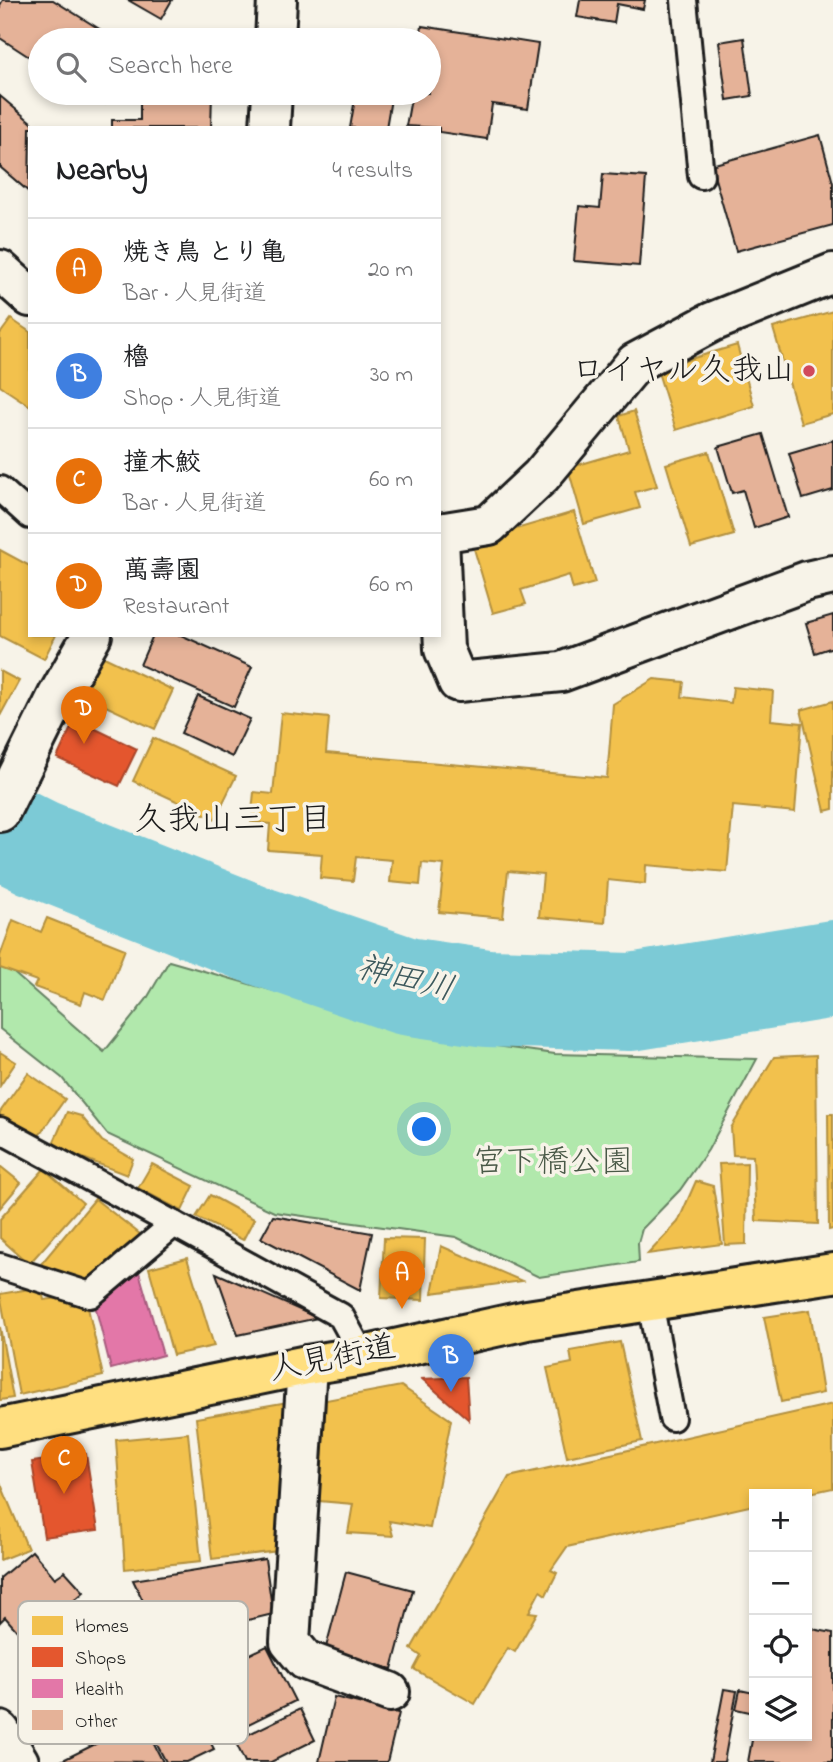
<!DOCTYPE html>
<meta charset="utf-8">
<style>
:root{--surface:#fff;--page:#f2f2f2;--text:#202124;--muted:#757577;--line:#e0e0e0;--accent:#d1495b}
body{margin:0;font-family:"Indie Flower","Klee One",sans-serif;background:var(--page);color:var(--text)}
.controls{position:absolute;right:21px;bottom:21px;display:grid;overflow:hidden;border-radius:0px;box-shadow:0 4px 10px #0003}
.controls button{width:63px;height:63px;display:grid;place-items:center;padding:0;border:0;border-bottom:2px solid var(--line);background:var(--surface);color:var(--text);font:35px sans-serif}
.you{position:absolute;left:425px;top:1130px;width:24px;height:24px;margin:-18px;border:5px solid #fff;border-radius:50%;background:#1a73e8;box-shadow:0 0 0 10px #1a73e833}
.badge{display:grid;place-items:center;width:46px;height:46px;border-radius:50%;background:var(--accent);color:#fff;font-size:23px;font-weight:700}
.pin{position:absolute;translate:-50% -58px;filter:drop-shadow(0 2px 4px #0008)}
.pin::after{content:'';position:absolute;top:37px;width:24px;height:21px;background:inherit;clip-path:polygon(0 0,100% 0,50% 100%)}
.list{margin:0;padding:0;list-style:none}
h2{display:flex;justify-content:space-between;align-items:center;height:91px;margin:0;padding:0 28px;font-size:30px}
h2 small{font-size:23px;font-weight:400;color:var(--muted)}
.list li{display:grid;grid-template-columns:46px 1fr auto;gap:21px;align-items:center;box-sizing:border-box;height:105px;padding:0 28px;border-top:2px solid var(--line)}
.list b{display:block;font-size:26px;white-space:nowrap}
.list p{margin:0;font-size:23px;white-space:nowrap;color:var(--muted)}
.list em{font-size:23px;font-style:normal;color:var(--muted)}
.icon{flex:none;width:38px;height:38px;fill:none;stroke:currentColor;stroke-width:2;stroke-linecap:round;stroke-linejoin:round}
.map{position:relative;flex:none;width:833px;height:1762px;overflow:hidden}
.search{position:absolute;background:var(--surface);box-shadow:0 4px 10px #0003;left:28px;top:28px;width:413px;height:77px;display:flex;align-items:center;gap:18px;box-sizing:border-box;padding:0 24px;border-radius:38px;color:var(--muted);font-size:26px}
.panel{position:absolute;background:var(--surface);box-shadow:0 4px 10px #0003;left:28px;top:126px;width:413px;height:511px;border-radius:0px}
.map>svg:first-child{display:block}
.green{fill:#b1e8ac;stroke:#668264;stroke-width:2}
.homes{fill:#f2c14e;stroke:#b2903f;stroke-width:2}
.shops{fill:#e4572e;stroke:#a84529;stroke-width:2}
.health{fill:#e377a8;stroke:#a75c7e;stroke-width:2}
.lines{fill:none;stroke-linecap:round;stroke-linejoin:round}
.river{stroke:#7bcad6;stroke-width:98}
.building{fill:#e5b298;stroke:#1c1c1c;stroke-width:2}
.service-casing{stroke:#1c1c1c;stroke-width:30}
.minor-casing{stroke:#1c1c1c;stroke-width:44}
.tertiary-casing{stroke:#1c1c1c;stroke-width:44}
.primary-casing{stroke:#1c1c1c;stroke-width:44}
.service{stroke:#f7f3e8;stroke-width:24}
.minor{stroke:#f7f3e8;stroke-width:38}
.tertiary{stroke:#f7f3e8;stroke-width:38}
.primary{stroke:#ffdf80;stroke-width:38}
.poi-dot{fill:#d1495b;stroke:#f7f3e8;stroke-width:2.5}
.labels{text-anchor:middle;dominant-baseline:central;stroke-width:7;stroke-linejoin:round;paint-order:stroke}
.poi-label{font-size:32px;fill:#1c1c1c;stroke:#f7f3e8;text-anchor:end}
.park-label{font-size:32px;fill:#495947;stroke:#f7f3e8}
.street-label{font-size:32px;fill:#1c1c1c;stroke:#f7f3e8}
.neighbourhood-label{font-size:33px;fill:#1c1c1c;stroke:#f7f3e8}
.water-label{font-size:33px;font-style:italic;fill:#3d595d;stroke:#f7f3e8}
.key{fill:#f7f3e8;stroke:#b5b2ab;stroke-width:2}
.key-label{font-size:19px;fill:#1c1c1c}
</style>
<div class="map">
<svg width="833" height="1762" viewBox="0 0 833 1762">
<rect width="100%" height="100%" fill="#f7f3e8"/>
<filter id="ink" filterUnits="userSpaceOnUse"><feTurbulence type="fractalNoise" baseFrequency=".0143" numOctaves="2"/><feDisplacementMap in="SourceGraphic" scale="14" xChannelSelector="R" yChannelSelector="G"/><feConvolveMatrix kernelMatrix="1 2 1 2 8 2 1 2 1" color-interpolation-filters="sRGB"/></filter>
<g filter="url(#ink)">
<!-- green -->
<polygon class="green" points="0,961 104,1052 146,1000 169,961 438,1038 555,1054 757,1059 708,1150 680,1190 642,1229 638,1243 639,1262 539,1277 456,1237 274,1212 107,1134 62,1078 0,1029"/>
<!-- homes -->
<g class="homes">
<polygon points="833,311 833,414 801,423 773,328"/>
<polygon points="11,319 30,332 30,406 0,386 0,334"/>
<polygon points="737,345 754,406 676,430 657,369"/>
<polygon points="634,411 657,486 635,492 640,508 584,524 568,468 629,450 619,416"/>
<polygon points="709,452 734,535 691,547 666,464"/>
<polygon points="574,512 595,583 573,589 569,575 521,590 526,604 493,613 472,542"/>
<polygon points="0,550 30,566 30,635 56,635 44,659 0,636"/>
<polygon points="102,656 173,690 155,729 84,696"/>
<polygon points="0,671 19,681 0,716"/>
<polygon points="654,679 684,682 682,697 731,703 733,687 773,691 771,720 802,723 795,812 733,806 727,872 646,865 645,884 608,880 605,923 539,917 543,874 508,871 503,918 439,912 444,865 422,863 420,885 390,882 392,860 356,857 353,881 320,878 322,854 268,850 270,824 251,822 254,792 273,794 281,713 329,718 326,753 607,778 613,704"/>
<polygon points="833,701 833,809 825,811 801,710"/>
<polygon points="153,738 236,776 215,819 133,781"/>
<polygon points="47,918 125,949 105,1000 85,992 81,1004 34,987 37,981 0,968 0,956 13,920 41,932"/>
<polygon points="0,1052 16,1062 0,1086"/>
<polygon points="816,1055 818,1224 756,1221 753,1156 733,1155 731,1128 774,1057"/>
<polygon points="28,1073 65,1099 33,1144 0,1121 0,1112"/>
<polygon points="67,1112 81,1116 102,1141 133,1159 127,1175 52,1146"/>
<polygon points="828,1114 833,1114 833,1229 829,1230"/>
<polygon points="747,1163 746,1244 725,1245 719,1164"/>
<polygon points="152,1164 194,1186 182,1211 138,1188"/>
<polygon points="0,1166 21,1183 0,1208"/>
<polygon points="44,1169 83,1203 29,1264 0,1238 0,1219"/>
<polygon points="696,1181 713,1186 722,1244 648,1254 678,1222"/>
<polygon points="210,1195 254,1219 243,1240 196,1217"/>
<polygon points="95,1199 145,1238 86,1287 36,1270"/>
<polygon points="384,1238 425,1239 423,1300 381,1298"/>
<polygon points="441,1246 522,1281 432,1293"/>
<polygon points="187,1258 214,1346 173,1355 149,1268"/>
<polygon points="41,1287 44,1300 68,1297 70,1305 87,1303 103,1376 19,1395 0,1294"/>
<polygon points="810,1310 823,1393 781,1402 764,1317"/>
<polygon points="0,1327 13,1398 0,1400"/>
<polygon points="620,1342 642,1441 567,1457 547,1368 572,1363 570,1351"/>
<polygon points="401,1386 451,1420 430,1528 389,1521 393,1536 348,1533 353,1504 319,1501 326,1400"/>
<polygon points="288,1402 278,1551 212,1559 196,1418"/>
<polygon points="833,1404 833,1488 805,1494 754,1494 754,1505 567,1547 551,1570 557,1573 546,1595 540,1591 529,1612 537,1613 515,1652 508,1648 475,1704 414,1669 421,1656 411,1649 509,1477"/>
<polygon points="188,1433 201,1561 125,1569 116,1440"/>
<polygon points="0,1482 28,1549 0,1560"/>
</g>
<!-- shops -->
<g class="shops">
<polygon points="75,719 137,749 119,786 57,758"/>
<polygon points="466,1377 469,1420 422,1379"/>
<polygon points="86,1454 98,1530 44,1537 32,1462"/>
</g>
<!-- health -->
<polygon class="health" points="139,1272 163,1355 111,1369 95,1305"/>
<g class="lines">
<!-- river -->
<polyline class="river" points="0,829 38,848 257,935 406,986 487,998 631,1002 833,969"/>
</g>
<!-- building -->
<g class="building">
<polygon points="3,0 53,0 117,40 40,40 40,64 0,38 0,5"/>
<polygon points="128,0 172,0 161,19"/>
<polygon points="580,0 645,0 643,9 617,4 614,23 577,17"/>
<polygon points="422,26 538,44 528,109 492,104 487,139 439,132 439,128 406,126 412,93 429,93 429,40 420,40"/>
<polygon points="744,38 752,96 727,100 719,42"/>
<polygon points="87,93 112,93 105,104"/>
<polygon points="140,93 212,93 211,128 112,128 112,120 140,120"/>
<polygon points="356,93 392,93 386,128 350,128"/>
<polygon points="0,96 38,128 30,128 29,192 0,167"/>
<polygon points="820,135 833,183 833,225 736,251 711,165"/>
<polygon points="603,174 646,177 639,266 574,261 579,206 600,208"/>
<polygon points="763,434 788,517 754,528 743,490 732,493 718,447"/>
<polygon points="833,440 833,490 803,499 789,453"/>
<polygon points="833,615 833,647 815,653 806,623"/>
<polygon points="153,635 181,635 252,667 234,707 140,665"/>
<polygon points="198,696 250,719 232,757 181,733"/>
<polygon points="273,1216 372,1233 360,1290 261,1238"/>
<polygon points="216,1273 318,1318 238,1335"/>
<polygon points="32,1551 55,1578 65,1571 84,1592 26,1641 5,1617 0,1622 0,1578"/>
<polygon points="265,1559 273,1614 231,1624 234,1635 219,1638 215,1621 188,1627 193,1644 167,1651 133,1580"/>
<polygon points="346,1572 413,1590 392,1669 325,1651"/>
<polygon points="807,1628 833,1633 833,1762 748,1762 754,1729 754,1736 807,1736"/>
<polygon points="267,1646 295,1701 230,1733 203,1677"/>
<polygon points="724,1689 737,1691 724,1762 710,1762"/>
<polygon points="740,1690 754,1693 754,1713 736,1709"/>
<polygon points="334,1697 399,1713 387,1762 319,1762"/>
<polygon points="187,1698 214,1749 187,1762 166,1762 144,1720"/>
<polygon points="300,1709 315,1740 271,1762 245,1762 235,1741"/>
<polygon points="142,1721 163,1762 61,1761"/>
</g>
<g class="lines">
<!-- service casing -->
<g class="service-casing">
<g id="service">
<polyline points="684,0 701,176"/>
<polyline points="0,489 30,516"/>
<polyline points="0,1130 174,1224"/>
<polyline points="0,1266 90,1295 174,1224 341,1316 363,1356"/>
<polyline points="650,1302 672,1418"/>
</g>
</g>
<!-- minor casing -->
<g class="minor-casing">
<g id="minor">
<polyline points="0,270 30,297"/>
<polyline points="439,533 489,525 541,476 635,363 712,322 833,273"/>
<polyline points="439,538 444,649 458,682 561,672 807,581 833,575"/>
<polyline points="307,1365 290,1642 305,1660 390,1692"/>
<polyline points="0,1731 19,1762"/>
</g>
</g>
<!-- tertiary casing -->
<g class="tertiary-casing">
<g id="tertiary">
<polyline points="275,40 277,0"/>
<polyline points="270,128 272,93"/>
<polyline points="0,812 58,695 92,635"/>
</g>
</g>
<!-- primary casing -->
<g class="primary-casing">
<polyline id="primary" points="0,1428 307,1365 363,1356 527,1320 833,1273"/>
</g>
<!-- service -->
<use href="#service" class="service"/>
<!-- minor -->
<use href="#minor" class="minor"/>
<!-- tertiary -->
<use href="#tertiary" class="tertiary"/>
<!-- primary -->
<use href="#primary" class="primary"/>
</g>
</g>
<!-- markers -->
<circle class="poi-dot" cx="809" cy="371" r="7"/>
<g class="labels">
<!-- poi labels -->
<g class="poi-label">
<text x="795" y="371">ロイヤル久我山</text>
</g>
<!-- park labels -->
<g class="park-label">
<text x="553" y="1163">宮下橋公園</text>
</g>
<!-- street labels -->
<g class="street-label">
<text transform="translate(333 1360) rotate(-11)">人見街道</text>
</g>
<!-- neighbourhood labels -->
<g class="neighbourhood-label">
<text x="233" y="821">久我山三丁目</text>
</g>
<!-- water labels -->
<g class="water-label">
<text transform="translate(405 980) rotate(14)">神田川</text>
</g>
</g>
<!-- legend -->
<rect x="18" y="1601" width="230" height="143" rx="10" class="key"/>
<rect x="32" y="1616" width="31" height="19" fill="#f2c14e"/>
<rect x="32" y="1647" width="31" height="20" fill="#e4572e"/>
<rect x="32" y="1679" width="31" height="19" fill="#e377a8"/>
<rect x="32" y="1710" width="31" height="20" fill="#e5b298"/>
<g class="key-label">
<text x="75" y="1632">Homes</text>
<text x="75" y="1664">Shops</text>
<text x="75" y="1695">Health</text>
<text x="75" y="1727">Other</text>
</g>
</svg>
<div class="controls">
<button>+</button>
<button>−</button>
<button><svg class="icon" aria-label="locate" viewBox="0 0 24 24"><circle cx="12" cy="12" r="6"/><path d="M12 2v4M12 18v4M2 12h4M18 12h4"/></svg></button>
<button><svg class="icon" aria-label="layers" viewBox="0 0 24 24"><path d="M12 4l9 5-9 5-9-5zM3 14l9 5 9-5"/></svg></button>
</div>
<div class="you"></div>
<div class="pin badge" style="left:402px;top:1309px;background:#e8710a">A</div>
<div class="pin badge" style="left:451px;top:1392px;background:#3f7fe0">B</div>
<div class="pin badge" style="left:64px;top:1494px;background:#e8710a">C</div>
<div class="pin badge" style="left:84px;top:744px;background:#e8710a">D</div>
<div class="search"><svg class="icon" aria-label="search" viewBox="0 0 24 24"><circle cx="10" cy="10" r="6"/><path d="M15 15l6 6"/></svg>Search here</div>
<section class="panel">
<h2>Nearby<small>4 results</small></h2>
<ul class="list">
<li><span class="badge" style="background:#e8710a">A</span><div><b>焼き鳥 とり亀</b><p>Bar · 人見街道</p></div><em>20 m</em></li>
<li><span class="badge" style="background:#3f7fe0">B</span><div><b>櫓</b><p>Shop · 人見街道</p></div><em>30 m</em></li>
<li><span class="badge" style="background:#e8710a">C</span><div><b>撞木鮫</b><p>Bar · 人見街道</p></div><em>60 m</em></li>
<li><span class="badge" style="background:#e8710a">D</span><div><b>萬壽園</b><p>Restaurant</p></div><em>60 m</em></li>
</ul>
</section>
</div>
